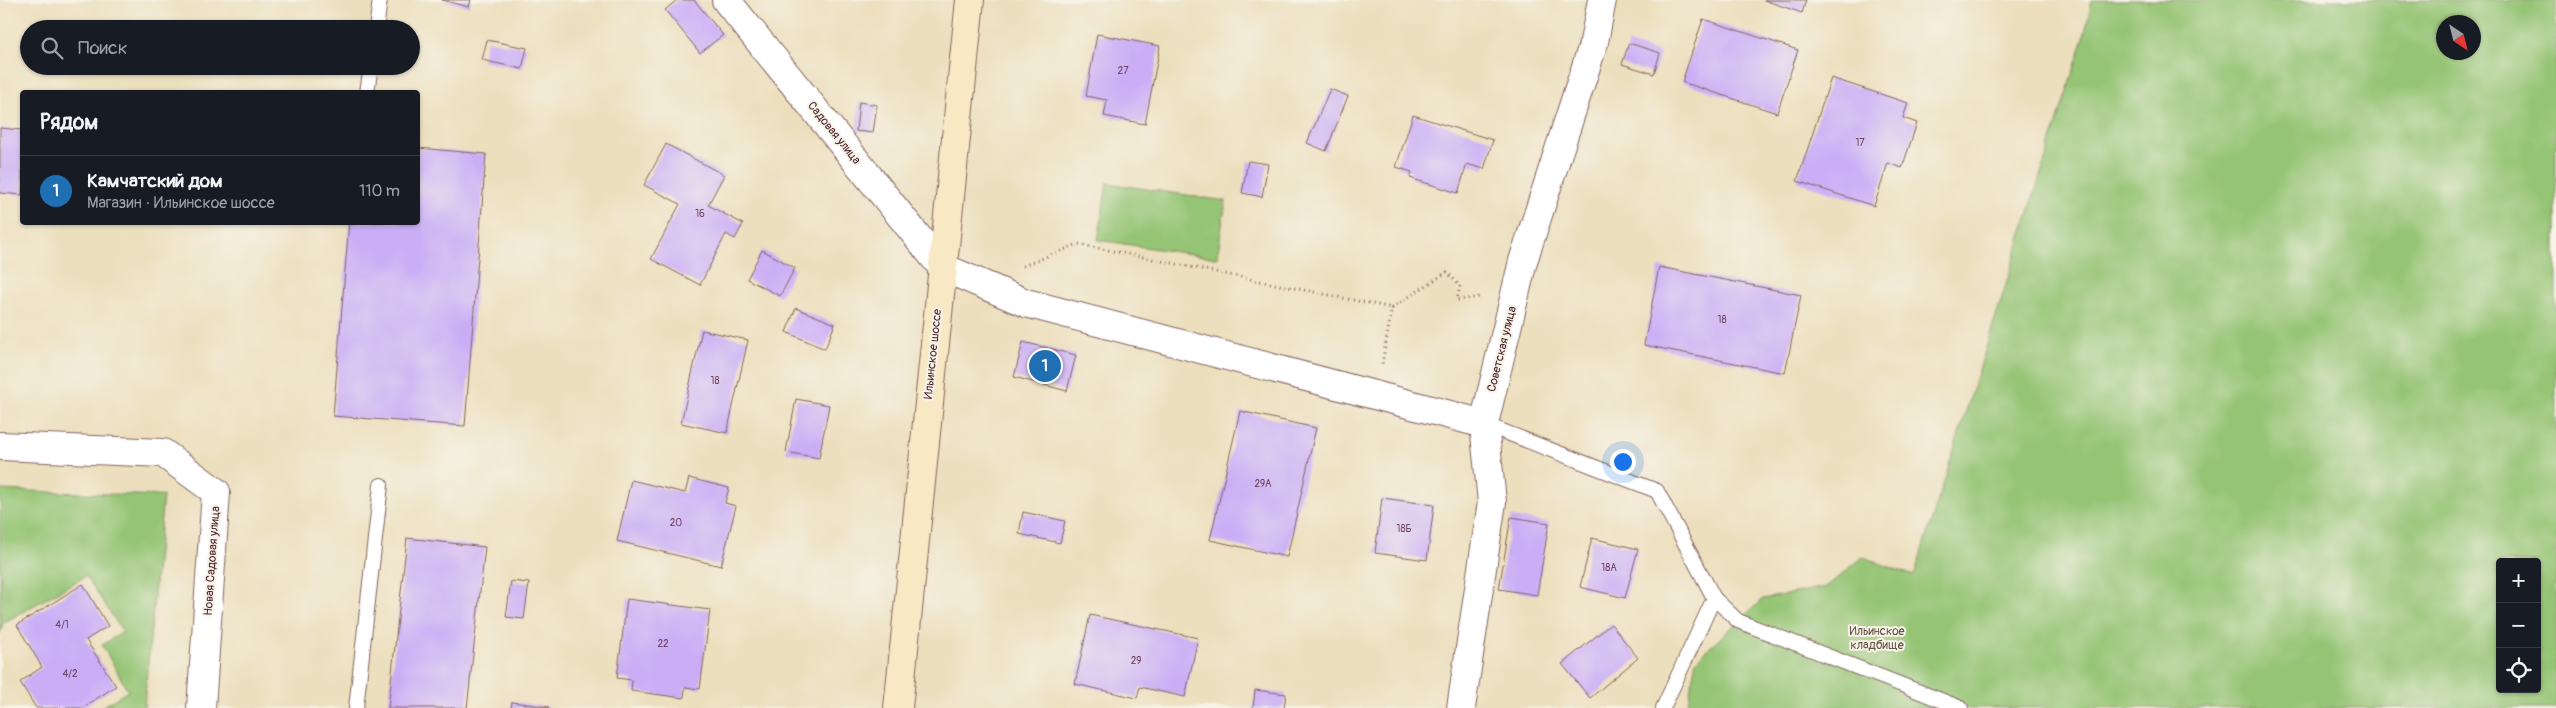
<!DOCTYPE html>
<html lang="ru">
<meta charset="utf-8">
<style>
:root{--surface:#171b24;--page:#20242c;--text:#f1f3f6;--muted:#9ea1a6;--line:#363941;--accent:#1f6fb2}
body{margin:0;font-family:Pangolin,sans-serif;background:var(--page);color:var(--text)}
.controls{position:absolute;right:15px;bottom:15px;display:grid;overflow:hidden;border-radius:5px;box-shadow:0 1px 4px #0004}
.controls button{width:45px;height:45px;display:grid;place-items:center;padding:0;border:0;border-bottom:1px solid var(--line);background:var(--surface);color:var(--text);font:25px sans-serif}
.compass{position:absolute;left:2436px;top:15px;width:45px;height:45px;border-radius:50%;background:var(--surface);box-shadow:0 1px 4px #0004;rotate:145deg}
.you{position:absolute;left:1622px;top:461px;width:18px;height:18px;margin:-12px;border:4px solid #fff;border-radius:50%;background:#1a73e8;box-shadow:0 0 0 8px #1a73e833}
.badge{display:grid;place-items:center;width:32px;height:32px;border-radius:50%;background:var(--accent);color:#fff;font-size:16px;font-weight:700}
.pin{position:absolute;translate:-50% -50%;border:2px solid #fff;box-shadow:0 1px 5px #0006}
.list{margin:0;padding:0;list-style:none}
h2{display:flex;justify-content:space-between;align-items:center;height:65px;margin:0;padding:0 20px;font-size:21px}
h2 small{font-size:16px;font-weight:400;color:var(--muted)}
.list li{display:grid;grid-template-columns:32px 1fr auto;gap:15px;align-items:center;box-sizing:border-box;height:70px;padding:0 20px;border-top:1px solid var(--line)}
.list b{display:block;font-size:19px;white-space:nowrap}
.list p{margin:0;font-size:16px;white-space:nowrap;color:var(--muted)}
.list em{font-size:16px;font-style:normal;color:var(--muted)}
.icon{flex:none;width:28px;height:28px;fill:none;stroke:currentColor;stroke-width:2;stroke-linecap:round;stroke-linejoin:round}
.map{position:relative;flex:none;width:2556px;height:708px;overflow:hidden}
.search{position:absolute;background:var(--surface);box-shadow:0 1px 4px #0004;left:20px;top:20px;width:400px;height:55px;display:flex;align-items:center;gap:12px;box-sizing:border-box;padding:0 18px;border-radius:28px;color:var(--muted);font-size:19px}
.panel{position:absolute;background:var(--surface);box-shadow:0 1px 4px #0004;left:20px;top:90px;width:400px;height:135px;border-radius:5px}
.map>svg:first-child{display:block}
.green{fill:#95c474;stroke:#707250;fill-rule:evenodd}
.building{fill:#c9aef6}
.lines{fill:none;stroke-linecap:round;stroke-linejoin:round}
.lane-casing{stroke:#83625e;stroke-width:16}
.street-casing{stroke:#83625e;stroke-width:30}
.secondary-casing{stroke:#83625e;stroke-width:30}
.path{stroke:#83625e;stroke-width:3;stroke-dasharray:1 4;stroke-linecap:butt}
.lane{stroke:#fff;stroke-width:14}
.street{stroke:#fff;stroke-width:28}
.secondary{stroke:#f8e8c3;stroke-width:28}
.labels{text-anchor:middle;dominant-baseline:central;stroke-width:4;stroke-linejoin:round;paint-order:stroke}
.number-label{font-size:10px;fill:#6a435e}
.street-label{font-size:12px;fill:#4a1f2b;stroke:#f7f3e8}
.park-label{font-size:12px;fill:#605141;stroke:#f7f3e8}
</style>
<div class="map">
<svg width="2556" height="708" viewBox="0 0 2556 708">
<rect width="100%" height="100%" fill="#f7f3e8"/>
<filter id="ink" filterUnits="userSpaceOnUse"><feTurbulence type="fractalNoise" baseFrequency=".02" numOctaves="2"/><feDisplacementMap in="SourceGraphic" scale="10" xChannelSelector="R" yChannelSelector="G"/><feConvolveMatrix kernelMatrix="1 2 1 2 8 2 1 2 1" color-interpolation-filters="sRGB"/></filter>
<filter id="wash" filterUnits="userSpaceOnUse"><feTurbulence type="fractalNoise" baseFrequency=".0096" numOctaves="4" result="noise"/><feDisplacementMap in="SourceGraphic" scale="20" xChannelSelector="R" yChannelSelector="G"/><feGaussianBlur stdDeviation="1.12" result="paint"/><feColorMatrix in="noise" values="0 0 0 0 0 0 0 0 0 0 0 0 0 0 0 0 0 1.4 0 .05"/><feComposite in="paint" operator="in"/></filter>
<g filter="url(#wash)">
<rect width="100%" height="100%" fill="#ecdfbd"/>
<!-- green -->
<g class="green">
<path d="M2092 0H2556V708H1687L1696 660 1763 599 1826 587 1863 557 1914 576 2084 37ZM2444 22H2474V52H2444ZM2500 562H2537V689H2500Z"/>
<polygon points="1107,183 1226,201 1217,258 1098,240"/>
<polygon points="0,490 163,496 144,708 100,708 128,691 102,645 123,632 86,576 3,623 0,633"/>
</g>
<g id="blocks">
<!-- building -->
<g class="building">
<polygon points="442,0 471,0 469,7"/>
<polygon points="677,0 694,0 723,35 700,53 665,10"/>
<polygon points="1764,0 1806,0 1802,13"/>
<polygon points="1703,19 1798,50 1777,113 1682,82"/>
<polygon points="1097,34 1160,46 1145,124 1104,116 1107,100 1086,96"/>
<polygon points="487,40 527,48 522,69 482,60"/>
<polygon points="1629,43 1660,53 1654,74 1622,64"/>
<polygon points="1831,78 1908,103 1903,118 1917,123 1902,168 1888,163 1874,206 1797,181"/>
<polygon points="1330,89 1348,96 1326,151 1307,143"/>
<polygon points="859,102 877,105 873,133 856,131"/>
<polygon points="1413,115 1493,140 1484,169 1467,164 1458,193 1410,178 1412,172 1396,167"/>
<polygon points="0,128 22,130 22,195 0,193"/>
<polygon points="666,144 724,175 708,205 743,224 735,239 726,234 700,285 651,259 680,204 644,185"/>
<polygon points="418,148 486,154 465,426 333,416 349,222 418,222"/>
<polygon points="1248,161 1268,164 1262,197 1242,193"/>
<polygon points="762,250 795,268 780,296 747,279"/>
<polygon points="1659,267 1801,295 1785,373 1644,345"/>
<polygon points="796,308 835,324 825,349 786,332"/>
<polygon points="702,330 748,340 727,433 681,423"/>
<polygon points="1023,342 1076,355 1067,391 1014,377"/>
<polygon points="796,399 829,405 819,458 786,452"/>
<polygon points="1240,411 1316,428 1287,557 1210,540"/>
<polygon points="689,478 729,488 725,503 736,506 721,566 617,541 631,480 685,493"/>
<polygon points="1382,498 1434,505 1427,560 1375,553"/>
<polygon points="1023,512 1065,521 1060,543 1019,534"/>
<polygon points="1511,517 1549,523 1537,595 1499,589"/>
<polygon points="407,538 485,547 467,708 388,708"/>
<polygon points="1592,538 1638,549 1625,598 1580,587"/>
<polygon points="511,581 529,583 524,619 506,617"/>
<polygon points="83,584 108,626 86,640 116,686 82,708 36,708 20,682 42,667 17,625"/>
<polygon points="627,599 710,610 700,689 685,687 684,698 631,691 632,680 617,678"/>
<polygon points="1090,615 1198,638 1185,697 1140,687 1137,698 1075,684"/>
<polygon points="1611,624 1638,658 1590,698 1562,664"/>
<polygon points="1255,690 1286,694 1284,708 1253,708"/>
<polygon points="512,702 549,707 549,708 511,708"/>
</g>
</g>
</g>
<g filter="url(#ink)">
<use href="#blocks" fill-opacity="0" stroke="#83625e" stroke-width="1"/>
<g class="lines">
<!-- lane casing -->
<g class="lane-casing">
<g id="lane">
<polyline points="376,29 380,0"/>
<polyline points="367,92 371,66"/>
<polyline points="1484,424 1657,491 1714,598 1663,708"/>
<polyline points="1714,598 1738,621 1961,708"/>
<polyline points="356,708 381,485"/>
</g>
</g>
<!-- street casing -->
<g class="street-casing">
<g id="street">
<polyline points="726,0 942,267 1026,303 1484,424"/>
<polyline points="0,446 163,453 216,492 201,708"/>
<polyline points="1461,708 1492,502 1484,424 1523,261 1594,42 1602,0"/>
</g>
</g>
<!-- secondary casing -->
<g class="secondary-casing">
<polyline id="secondary" points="898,708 970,0"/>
</g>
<!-- path -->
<g class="path">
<polyline points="1023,266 1078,244 1392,308 1382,364"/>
<polyline points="1392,308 1447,272 1460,286 1457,300 1480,297"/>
</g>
<!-- lane -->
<use href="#lane" class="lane"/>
<!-- street -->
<use href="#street" class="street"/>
<!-- secondary -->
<use href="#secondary" class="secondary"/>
</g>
</g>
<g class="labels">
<!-- number labels -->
<g class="number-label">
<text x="1123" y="71">27</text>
<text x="1860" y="143">17</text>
<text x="700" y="214">16</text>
<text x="1722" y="320">18</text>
<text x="715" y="381">18</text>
<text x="1263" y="484">29А</text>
<text x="676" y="523">20</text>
<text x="1404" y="529">18Б</text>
<text x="1609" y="568">18А</text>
<text x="62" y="625">4/1</text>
<text x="663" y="644">22</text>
<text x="1136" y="661">29</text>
<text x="70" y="674">4/2</text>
</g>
<!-- street labels -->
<g class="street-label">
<text transform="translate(834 133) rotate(51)">Садовая улица</text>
<text transform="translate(1502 349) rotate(-76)">Советская улица</text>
<text transform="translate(933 354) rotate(-84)">Ильинское шоссе</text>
<text transform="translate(212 561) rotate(-86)">Новая Садовая улица</text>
</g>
<!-- park labels -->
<g class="park-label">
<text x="1877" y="631">Ильинское<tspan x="1877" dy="14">кладбище</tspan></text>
</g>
</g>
</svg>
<div class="controls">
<button>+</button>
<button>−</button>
<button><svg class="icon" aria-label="locate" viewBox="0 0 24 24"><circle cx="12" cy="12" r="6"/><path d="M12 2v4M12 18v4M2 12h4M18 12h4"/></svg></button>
</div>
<svg class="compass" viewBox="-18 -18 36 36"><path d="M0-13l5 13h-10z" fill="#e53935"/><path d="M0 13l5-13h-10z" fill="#9ea1a6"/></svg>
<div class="you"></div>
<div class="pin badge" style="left:1045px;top:366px">1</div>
<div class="search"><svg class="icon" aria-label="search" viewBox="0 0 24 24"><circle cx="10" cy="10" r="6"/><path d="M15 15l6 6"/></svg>Поиск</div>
<section class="panel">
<h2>Рядом<small></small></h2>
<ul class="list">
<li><span class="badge">1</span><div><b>Камчатский дом</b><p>Магазин · Ильинское шоссе</p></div><em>110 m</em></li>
</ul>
</section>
</div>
